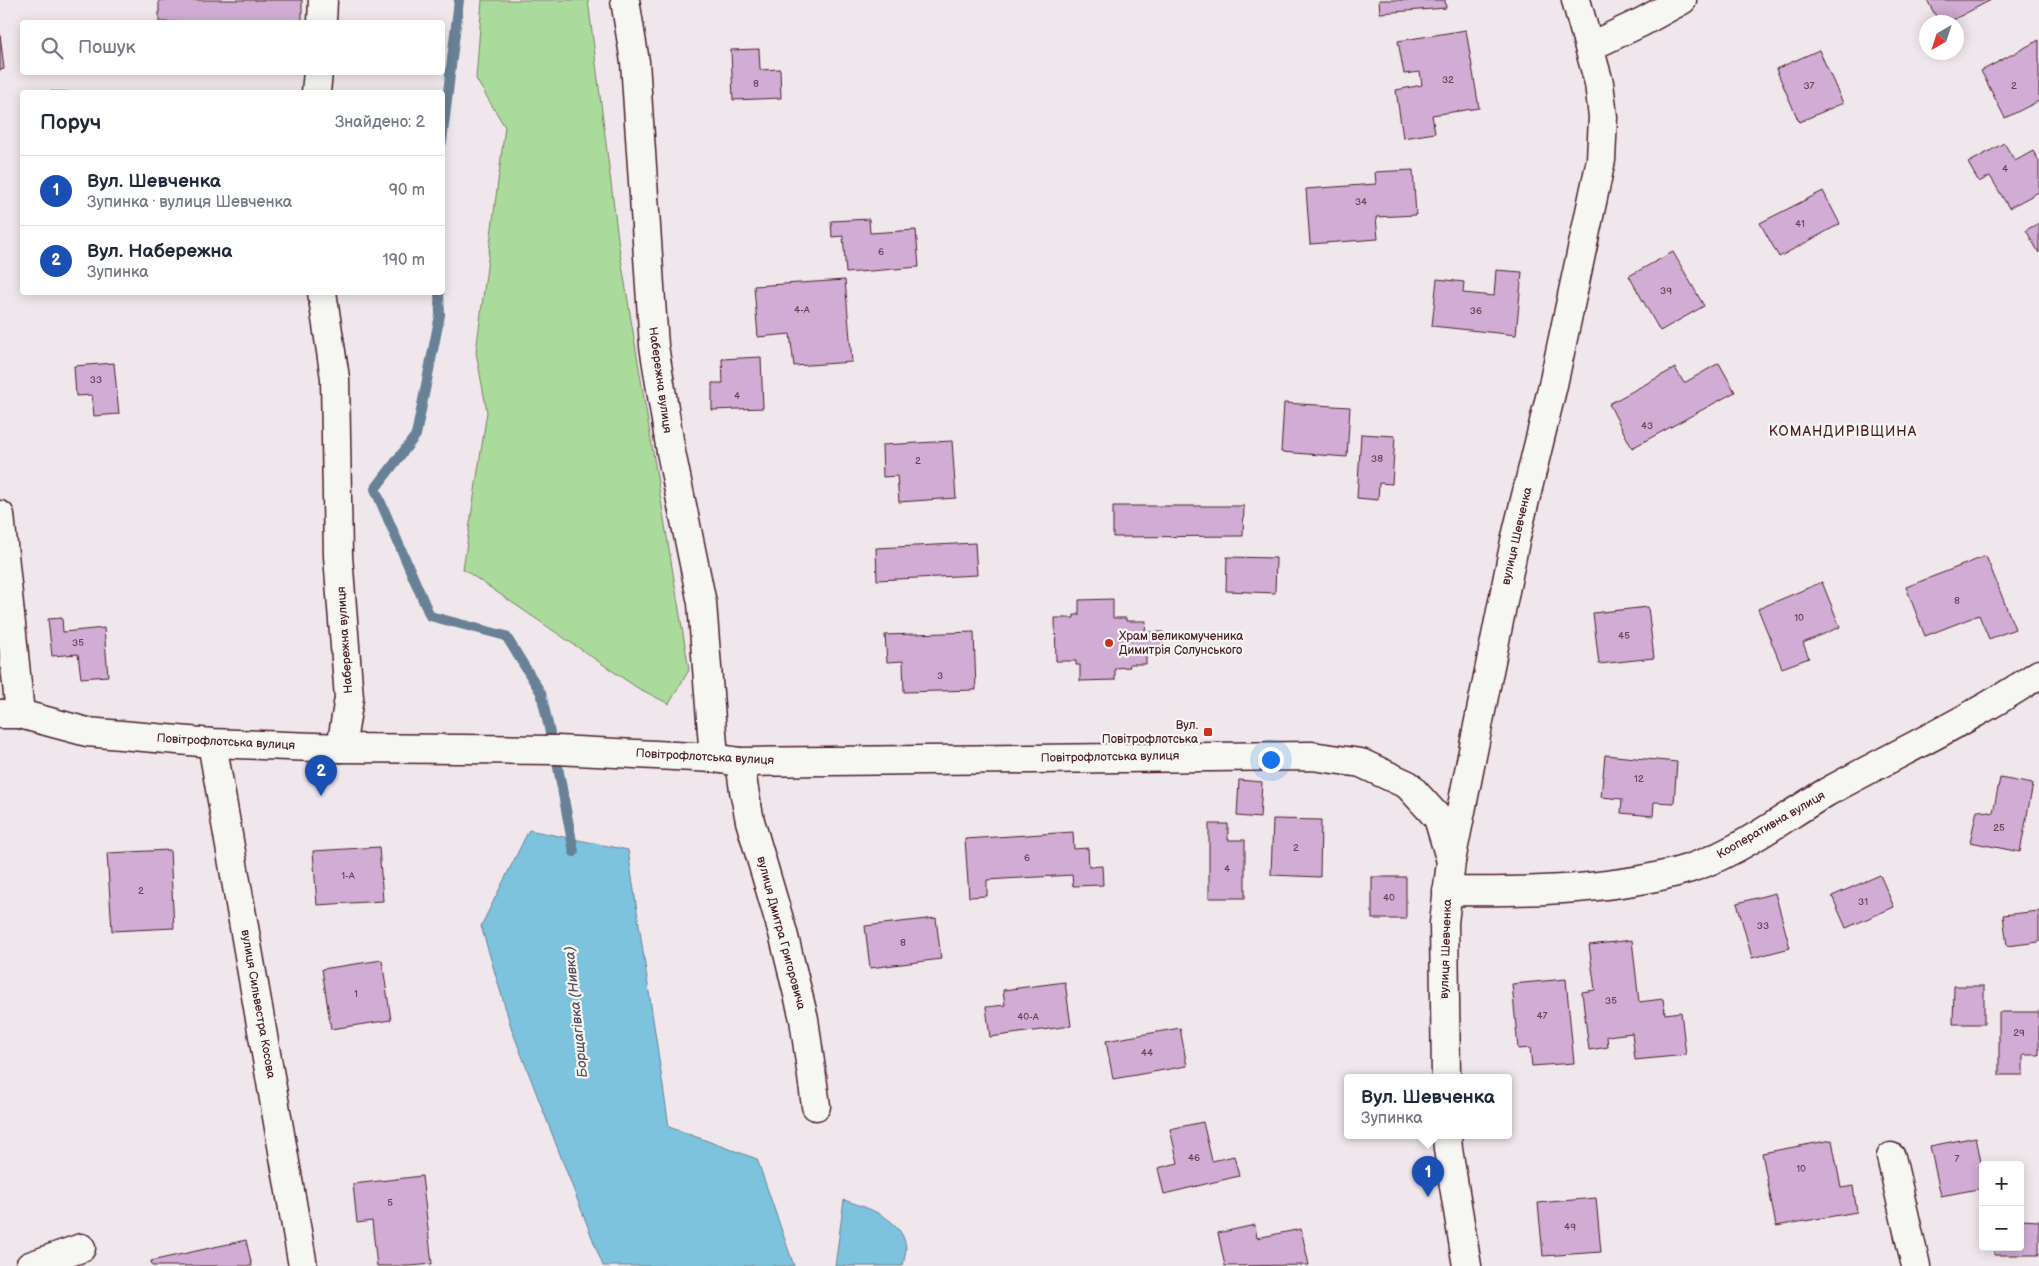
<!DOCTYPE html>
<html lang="uk">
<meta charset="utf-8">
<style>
:root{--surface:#fff;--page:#f6f6f7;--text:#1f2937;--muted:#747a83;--line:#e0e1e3;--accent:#111827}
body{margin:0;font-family:"Balsamiq Sans",sans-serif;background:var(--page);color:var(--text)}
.controls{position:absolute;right:15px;bottom:15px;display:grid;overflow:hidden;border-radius:5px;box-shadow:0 2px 12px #0003}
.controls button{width:45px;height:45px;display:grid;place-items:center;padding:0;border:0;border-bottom:1px solid var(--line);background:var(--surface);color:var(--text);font:25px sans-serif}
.compass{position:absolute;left:1919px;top:15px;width:45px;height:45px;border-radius:50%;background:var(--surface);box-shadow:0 2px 12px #0003;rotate:219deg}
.you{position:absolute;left:1270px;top:759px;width:18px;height:18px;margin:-12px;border:4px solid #fff;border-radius:50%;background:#1a73e8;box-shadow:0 0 0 8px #1a73e833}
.badge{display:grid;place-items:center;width:32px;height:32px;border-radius:50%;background:var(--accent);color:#fff;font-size:16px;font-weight:700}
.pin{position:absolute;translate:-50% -41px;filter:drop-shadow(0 1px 2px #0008)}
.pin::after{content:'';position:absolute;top:26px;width:18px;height:15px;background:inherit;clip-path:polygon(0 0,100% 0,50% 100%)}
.popup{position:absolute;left:1344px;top:1074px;width:168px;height:65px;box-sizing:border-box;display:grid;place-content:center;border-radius:5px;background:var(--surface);filter:drop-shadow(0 1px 4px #0005);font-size:16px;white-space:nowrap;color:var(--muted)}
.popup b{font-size:19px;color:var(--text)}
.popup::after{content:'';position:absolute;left:50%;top:100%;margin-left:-10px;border:10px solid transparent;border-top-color:var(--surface)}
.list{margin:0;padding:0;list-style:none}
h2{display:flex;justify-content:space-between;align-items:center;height:65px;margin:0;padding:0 20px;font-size:21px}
h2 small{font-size:16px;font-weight:400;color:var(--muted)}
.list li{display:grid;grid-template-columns:32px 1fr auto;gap:15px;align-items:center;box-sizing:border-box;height:70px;padding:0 20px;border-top:1px solid var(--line)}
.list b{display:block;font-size:19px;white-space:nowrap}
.list p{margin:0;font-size:16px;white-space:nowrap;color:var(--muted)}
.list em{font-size:16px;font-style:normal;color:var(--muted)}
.icon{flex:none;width:28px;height:28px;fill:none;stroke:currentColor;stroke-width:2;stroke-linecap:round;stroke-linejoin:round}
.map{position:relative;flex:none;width:2039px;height:1266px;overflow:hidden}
.search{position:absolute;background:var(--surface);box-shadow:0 2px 12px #0003;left:20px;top:20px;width:425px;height:55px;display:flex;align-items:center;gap:12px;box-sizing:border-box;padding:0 18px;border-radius:5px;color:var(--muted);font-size:19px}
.panel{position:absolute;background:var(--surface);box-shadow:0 2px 12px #0003;left:20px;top:90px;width:425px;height:205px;border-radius:5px}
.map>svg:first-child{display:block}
.green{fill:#aadb9c;stroke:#7a7d64}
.water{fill:#7dc3de;stroke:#698196}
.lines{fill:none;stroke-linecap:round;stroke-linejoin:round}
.stream{stroke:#698196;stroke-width:10}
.building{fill:#d1acd4;stroke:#4a1f2b}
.minor-casing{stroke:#4a1f2b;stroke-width:31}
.minor{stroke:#f6f6f2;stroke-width:28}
.poi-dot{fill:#c8321e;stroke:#f6f6f2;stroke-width:2}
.labels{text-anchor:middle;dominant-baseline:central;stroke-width:4.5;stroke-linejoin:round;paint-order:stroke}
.number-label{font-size:10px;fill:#6c4255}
.street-label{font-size:12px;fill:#4a1f2b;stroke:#f6f6f2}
.poi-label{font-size:12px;fill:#4a1f2b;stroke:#f6f6f2;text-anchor:start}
.neighbourhood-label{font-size:14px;letter-spacing:1px;fill:#4a1f2b;stroke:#f6f6f2}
.water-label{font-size:14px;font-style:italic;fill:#595061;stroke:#f6f6f2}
</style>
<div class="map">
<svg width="2039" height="1266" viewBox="0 0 2039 1266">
<rect width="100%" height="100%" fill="#efe7ec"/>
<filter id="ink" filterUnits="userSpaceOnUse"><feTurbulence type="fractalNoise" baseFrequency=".02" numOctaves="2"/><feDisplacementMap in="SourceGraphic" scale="10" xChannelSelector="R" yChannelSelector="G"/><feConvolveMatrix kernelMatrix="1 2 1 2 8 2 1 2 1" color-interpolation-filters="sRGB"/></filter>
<g filter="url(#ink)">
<!-- green -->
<polygon class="green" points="482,0 588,0 619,247 689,670 669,704 636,687 463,569 487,412 476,352 505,127 476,79"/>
<!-- water -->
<g class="water">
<polygon points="529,830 628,850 669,1127 757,1159 794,1266 603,1266 512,1030 481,926"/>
<path d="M844 1200C868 1208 902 1218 906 1247 906 1252 904 1260 903 1266H835Z"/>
</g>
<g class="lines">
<!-- stream -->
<g class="stream">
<polyline points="442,142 459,0"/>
<polyline points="439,292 440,315 416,435 375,489 430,616 506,636 541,693 550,733"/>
<polyline points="557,762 574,852"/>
</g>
</g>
<!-- building -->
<g class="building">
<rect x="159" y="0" width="143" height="22"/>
<polygon points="1379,0 1445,0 1446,8 1380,13"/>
<polygon points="1927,0 1991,0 1949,22 1939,22"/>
<polygon points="1466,30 1479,108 1432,115 1435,133 1403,138 1396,90 1422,85 1420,72 1404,74 1398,41"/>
<polygon points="0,34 4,69 0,70"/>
<polygon points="2039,40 2039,101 2005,118 1981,71"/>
<polygon points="759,49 760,70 780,69 781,98 733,100 731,50"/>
<polygon points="1819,50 1843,103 1799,122 1776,69"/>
<polygon points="26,91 67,92 26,92"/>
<polygon points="2004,143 2015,161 2033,151 2039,161 2039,192 2009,208 1990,176 1979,182 1968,163"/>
<polygon points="1413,170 1416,215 1376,217 1378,239 1310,244 1306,189 1376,184 1375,172"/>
<polygon points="1823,191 1840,224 1779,257 1760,223"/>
<polygon points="869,219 870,233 916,230 919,267 846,273 843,236 832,237 831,221"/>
<polygon points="2039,223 2039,253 2026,230"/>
<polygon points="1673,252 1704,306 1660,331 1629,276"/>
<polygon points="1496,270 1522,272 1516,335 1432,326 1437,279 1464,282 1463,293 1494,296"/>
<polygon points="845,280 852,362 794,366 790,334 758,337 754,286"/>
<polygon points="761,357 763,408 712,410 712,383 723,383 722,359"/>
<polygon points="114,363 119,414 94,416 92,395 76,396 74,366"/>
<polygon points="1719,363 1735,392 1632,448 1609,404 1675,368 1684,383"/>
<polygon points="1284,403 1350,407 1347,457 1281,452"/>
<polygon points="1361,434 1395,436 1392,484 1379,483 1378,500 1357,498"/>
<polygon points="952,441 956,498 899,502 897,476 883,477 882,445"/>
<polygon points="1113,506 1244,506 1243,536 1113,537"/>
<polygon points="975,543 977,575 877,580 876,548"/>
<polygon points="1986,556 2015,629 1989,639 1979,615 1925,636 1906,587"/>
<polygon points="1227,557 1276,558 1275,593 1226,591"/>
<polygon points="1822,582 1840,627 1803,643 1809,658 1782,668 1758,609"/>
<polygon points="1113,599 1113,618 1126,618 1126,621 1146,621 1145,632 1163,632 1164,653 1146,654 1146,664 1129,664 1130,667 1115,668 1115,680 1080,681 1080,665 1076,665 1076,661 1056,661 1055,618 1074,618 1074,615 1079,615 1079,600"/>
<polygon points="1648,607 1654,658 1599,664 1593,613"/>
<polygon points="62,618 63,632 104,628 108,676 81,678 78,654 52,656 48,619"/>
<polygon points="974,632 976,690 904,692 903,661 887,662 885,635"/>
<polygon points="1605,755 1677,762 1674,803 1654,802 1653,816 1621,813 1622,799 1601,797"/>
<polygon points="2000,778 2033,784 2020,852 1970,842 1977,810 1993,813"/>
<polygon points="1239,780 1262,782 1260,818 1237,816"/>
<polygon points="1273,819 1321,820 1320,877 1271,875"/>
<polygon points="1209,824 1228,824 1228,840 1245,840 1245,898 1209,898"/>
<polygon points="1073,832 1074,849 1088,848 1089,867 1102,866 1103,885 1073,886 1072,875 987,880 987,896 969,897 965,839"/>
<polygon points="379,847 383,901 317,905 313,851"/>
<polygon points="170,850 174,928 112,931 107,853"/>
<polygon points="1880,875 1894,907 1846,928 1832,896"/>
<rect x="1372" y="877" width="34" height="42"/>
<polygon points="1775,893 1790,948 1752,958 1737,903"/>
<polygon points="2039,911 2039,942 2007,946 2003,915"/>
<polygon points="936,918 941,959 870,968 865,926"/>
<polygon points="1632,940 1639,1002 1663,999 1665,1014 1681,1012 1686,1055 1635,1060 1632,1033 1607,1036 1608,1047 1589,1050 1582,992 1595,990 1589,945"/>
<polygon points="382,960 391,1020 331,1029 322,969"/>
<polygon points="1566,979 1574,1063 1532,1066 1530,1048 1518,1049 1512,984"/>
<polygon points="1065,982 1071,1026 990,1037 986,1007 1005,1005 1003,990"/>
<polygon points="1954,986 1984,986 1984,1024 1953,1024"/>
<polygon points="1999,1012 2039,1012 2039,1055 2023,1055 2023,1075 1999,1075"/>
<polygon points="1180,1028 1187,1066 1113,1079 1106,1041"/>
<polygon points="1203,1122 1212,1161 1234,1156 1239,1176 1164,1194 1158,1168 1178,1163 1170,1129"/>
<polygon points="1976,1137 1983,1172 1983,1188 1941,1196 1930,1146"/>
<polygon points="1832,1140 1841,1188 1853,1186 1857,1212 1776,1226 1762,1153"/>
<polygon points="422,1176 432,1264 411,1266 377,1266 372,1221 357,1223 353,1184"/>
<polygon points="1596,1198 1601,1252 1543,1256 1538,1203"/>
<polygon points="2020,1220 2039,1221 2039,1255 1994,1255 1994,1247 2020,1247"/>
<polygon points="1255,1225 1257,1238 1301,1229 1309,1265 1225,1266 1218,1233"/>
<polygon points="246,1240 252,1266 152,1266 151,1261"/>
</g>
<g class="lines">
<!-- minor casing -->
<g class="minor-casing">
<g id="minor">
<polyline points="625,0 635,62 654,346 671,452 702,603 714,758"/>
<polyline points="322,22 323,0"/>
<polyline points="1589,47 1642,22 1682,0"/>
<polyline points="316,92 318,72"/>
<polyline points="322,292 335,378 338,556 349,698 341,748"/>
<polyline points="0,515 20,714"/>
<polyline points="0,714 20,714 87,732 212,743 341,748 557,750 714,758 740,762 1312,756 1361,763 1408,785 1438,818 1451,861"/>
<polyline points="212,743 303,1266"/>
<polyline points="740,762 744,790 750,821 783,933 804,1019 816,1106"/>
<path d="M1447 891C1523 892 1604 891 1677 872 1732 858 1779 820 1827 792 1898 753 1972 719 2039 674"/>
<polyline points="1446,1078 1444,923 1451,861 1515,541 1553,385 1601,160 1603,117 1599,83 1576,0"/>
<polyline points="1447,1136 1448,1149 1467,1266"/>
<polyline points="1891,1157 1916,1266"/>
<polyline points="30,1266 81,1248"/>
</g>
</g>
<!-- minor -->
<use href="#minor" class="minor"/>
</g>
</g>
<!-- markers -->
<g class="poi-dot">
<circle cx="1109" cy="643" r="5"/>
<rect x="1203" y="727" width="10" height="10" rx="2.5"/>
</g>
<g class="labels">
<!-- number labels -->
<g class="number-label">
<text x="1448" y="80">32</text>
<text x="756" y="84">8</text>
<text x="1809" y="86">37</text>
<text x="2014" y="86">2</text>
<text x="2005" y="169">4</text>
<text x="1361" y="202">34</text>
<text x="1800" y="224">41</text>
<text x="881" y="252">6</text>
<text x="1666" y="291">39</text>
<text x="802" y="310">4-А</text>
<text x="1476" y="311">36</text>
<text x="96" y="380">33</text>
<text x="737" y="396">4</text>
<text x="1647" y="426">43</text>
<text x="1377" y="459">38</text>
<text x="918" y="461">2</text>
<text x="1957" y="601">8</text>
<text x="1799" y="618">10</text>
<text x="1624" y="636">45</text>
<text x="78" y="643">35</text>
<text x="940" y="676">3</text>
<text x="1639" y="779">12</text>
<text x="1999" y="828">25</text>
<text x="1296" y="848">2</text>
<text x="1027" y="858">6</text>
<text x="1227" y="869">4</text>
<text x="348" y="876">1-А</text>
<text x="141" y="891">2</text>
<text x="1389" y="898">40</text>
<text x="1863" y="902">31</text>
<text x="1763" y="926">33</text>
<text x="903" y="943">8</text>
<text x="356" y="994">1</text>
<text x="1611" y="1001">35</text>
<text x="1542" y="1016">47</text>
<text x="1028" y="1017">40-А</text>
<text x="2019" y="1033">29</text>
<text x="1147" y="1053">44</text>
<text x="1194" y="1158">46</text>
<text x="1957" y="1159">7</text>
<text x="1801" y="1169">10</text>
<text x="390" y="1203">5</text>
<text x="1570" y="1227">49</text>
</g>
<!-- street labels -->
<g class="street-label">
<text transform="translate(660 380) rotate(82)">Набережна вулиця</text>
<text transform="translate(1517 536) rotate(-77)">вулиця Шевченка</text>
<text transform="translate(345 640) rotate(-94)">Набережна вулиця</text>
<text transform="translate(226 742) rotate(3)">Повітрофлотська вулиця</text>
<text transform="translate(705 757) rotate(3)">Повітрофлотська вулиця</text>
<text transform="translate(1110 757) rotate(-1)">Повітрофлотська вулиця</text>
<text transform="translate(1771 825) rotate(-30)">Кооперативна вулиця</text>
<text transform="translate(781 933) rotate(75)">вулиця Дмитра Григоровича</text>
<text transform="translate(1446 949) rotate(-88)">вулиця Шевченка</text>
<text transform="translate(258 1004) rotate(80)">вулиця Сильвестра Косова</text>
</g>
<!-- poi labels -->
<g class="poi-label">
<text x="1119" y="636">Храм великомученика<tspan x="1119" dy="14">Димитрія Солунського</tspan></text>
<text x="1198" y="725" text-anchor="end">Вул.<tspan x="1198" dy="14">Повітрофлотська</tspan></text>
</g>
<!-- neighbourhood labels -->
<g class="neighbourhood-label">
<text x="1843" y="431">КОМАНДИРІВЩИНА</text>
</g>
<!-- water labels -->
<g class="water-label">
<text transform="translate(576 1012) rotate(-96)">Борщагівка (Нивка)</text>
</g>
</g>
</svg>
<div class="controls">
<button>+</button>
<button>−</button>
</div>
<svg class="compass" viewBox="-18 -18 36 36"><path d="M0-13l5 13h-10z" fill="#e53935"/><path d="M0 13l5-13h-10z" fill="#747a83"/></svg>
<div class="you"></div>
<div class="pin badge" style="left:1428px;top:1197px;background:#1a4fb4">1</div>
<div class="popup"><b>Вул. Шевченка</b>Зупинка</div>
<div class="pin badge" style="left:321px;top:796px;background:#1a4fb4">2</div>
<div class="search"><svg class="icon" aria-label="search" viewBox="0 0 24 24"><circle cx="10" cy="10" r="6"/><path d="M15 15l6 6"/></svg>Пошук</div>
<section class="panel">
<h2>Поруч<small>Знайдено: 2</small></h2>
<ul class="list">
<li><span class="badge" style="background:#1a4fb4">1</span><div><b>Вул. Шевченка</b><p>Зупинка · вулиця Шевченка</p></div><em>90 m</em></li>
<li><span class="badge" style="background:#1a4fb4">2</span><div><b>Вул. Набережна</b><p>Зупинка</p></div><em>190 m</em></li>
</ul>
</section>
</div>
